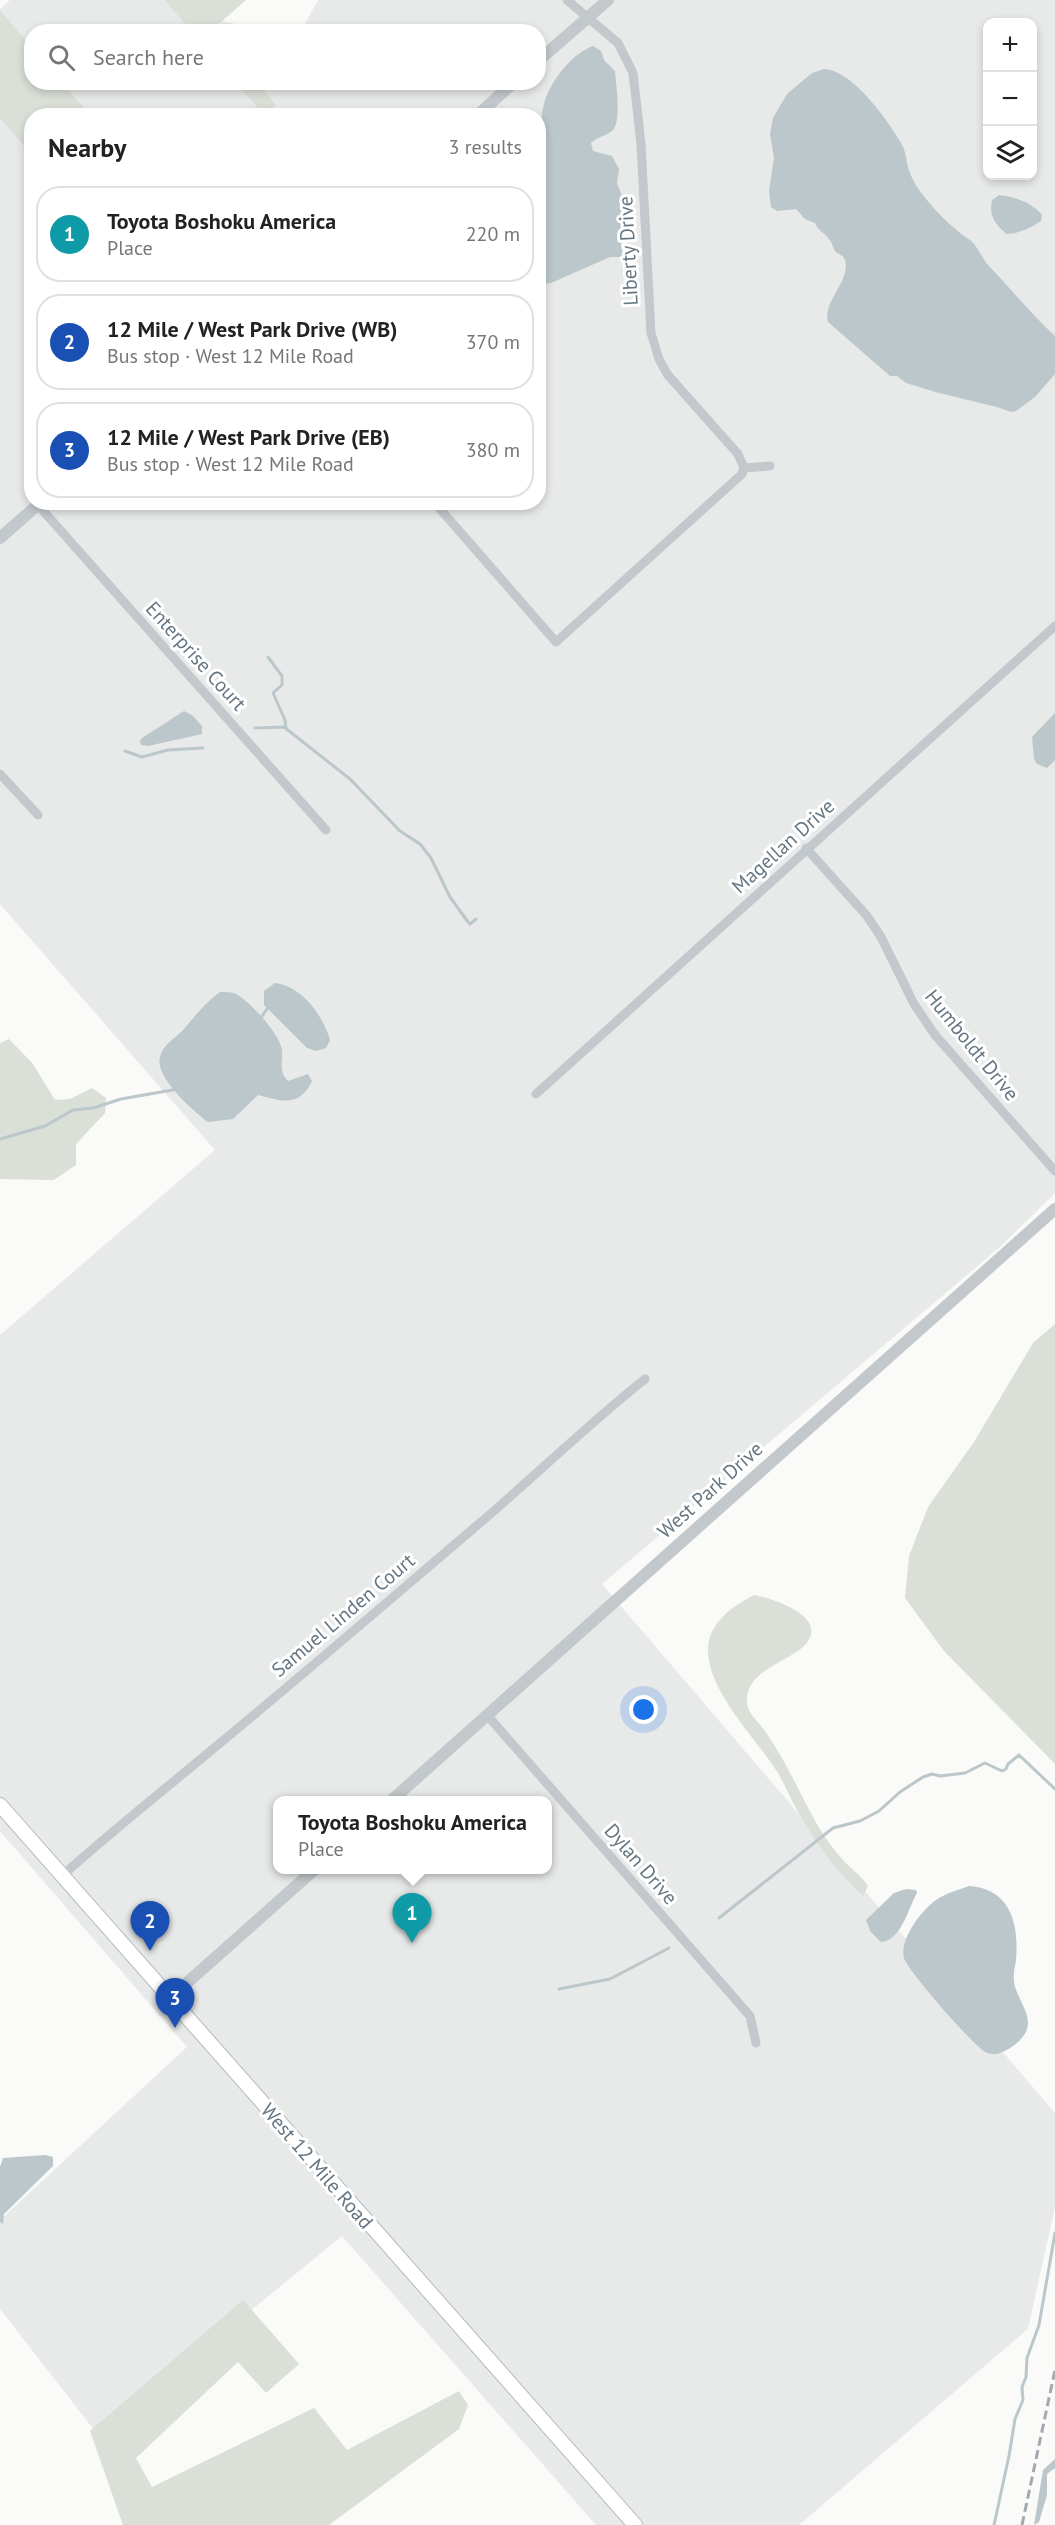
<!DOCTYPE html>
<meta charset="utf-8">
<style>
:root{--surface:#fff;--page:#f6f6f6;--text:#222;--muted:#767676;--line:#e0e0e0;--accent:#e4572e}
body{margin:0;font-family:"PT Sans",sans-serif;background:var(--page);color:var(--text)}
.controls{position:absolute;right:18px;top:18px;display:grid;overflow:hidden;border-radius:12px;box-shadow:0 3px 9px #0003}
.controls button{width:54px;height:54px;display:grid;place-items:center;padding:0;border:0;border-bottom:2px solid var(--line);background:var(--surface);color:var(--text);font:30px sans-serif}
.you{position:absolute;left:644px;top:1710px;width:21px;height:21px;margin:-15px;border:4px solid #fff;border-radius:50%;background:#1a73e8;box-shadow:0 0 0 9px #1a73e833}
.badge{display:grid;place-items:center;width:39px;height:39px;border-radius:50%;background:var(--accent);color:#fff;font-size:20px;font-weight:700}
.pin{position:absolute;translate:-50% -50px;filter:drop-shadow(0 2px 3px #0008)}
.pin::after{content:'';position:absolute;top:32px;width:21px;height:18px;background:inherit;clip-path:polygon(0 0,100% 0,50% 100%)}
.popup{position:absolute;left:273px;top:1796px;width:279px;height:78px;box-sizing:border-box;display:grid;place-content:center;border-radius:12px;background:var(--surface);filter:drop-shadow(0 2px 4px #0005);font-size:20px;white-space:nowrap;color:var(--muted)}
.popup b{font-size:22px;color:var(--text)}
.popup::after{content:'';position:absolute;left:50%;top:100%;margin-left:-12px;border:12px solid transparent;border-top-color:var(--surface)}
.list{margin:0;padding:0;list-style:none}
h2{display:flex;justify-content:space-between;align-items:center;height:78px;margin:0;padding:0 24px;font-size:26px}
h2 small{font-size:20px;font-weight:400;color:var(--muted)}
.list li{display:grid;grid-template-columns:39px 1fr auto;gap:18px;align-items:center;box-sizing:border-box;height:96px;margin:0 12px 12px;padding:0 12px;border:2px solid var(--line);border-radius:24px}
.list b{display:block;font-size:22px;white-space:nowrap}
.list p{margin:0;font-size:20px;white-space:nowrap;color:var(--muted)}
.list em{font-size:20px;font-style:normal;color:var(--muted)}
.icon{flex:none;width:33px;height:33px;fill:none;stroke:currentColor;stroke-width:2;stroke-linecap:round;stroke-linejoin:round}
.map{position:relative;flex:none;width:1055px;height:2525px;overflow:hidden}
.search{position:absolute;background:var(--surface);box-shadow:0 3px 9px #0003;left:24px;top:24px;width:522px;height:66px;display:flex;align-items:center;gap:15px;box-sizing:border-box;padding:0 21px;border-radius:24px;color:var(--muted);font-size:22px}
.panel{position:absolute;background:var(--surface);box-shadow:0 3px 9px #0003;left:24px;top:108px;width:522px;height:402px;border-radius:24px}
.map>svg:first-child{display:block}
.built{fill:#e8e9e9;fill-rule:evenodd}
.green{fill:#dadfd7}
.water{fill:#bbc7cb}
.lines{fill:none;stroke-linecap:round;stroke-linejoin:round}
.stream{stroke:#bbc7cb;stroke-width:3}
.secondary-casing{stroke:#b3babf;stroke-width:16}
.minor{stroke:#c3c8cc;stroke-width:9}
.tertiary{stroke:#c3c8cc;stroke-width:12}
.secondary{stroke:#fff;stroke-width:14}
.rail{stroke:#a2aab0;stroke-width:3;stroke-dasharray:9 4.5;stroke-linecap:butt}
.labels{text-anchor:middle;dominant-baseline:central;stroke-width:6;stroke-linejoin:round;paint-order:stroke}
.street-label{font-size:20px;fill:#657683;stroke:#fff}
</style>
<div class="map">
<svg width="1055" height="2525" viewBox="0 0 1055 2525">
<rect width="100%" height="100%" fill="#fafaf8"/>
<!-- built -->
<path class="built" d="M10 0H168L179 13 273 31 32 32V82H538V32L301 31 318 0H1055V1193L1000 1247 602 1584 1055 2113V2207L1028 2329 799 2525H596L342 2236 98 2435 0 2309V2220L187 2047 0 1831V1335L215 1150 0 904V9ZM988 22H1032V176H988ZM32 116H538V502H32ZM277 1800H547V1870H277Z"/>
<!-- green -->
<g class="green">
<polygon points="165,0 246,0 213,29 214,31 192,32"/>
<polygon points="0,10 31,47 32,82 62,83 91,115 32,116 31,154 0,118"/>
<polygon points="236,83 257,83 276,105 264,115"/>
<polygon points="9,1039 33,1064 55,1100 70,1099 92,1088 106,1098 105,1113 76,1144 76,1165 54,1180 0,1179 0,1043"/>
<polygon points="1055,1324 1055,1764 944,1651 905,1598 909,1556 928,1507 974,1442 1033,1343"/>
<path d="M754 1595C772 1598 831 1617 805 1645 786 1664 744 1670 747 1704 748 1714 762 1725 767 1734 787 1763 801 1796 818 1826 825 1838 834 1850 843 1860 851 1869 861 1875 868 1886L863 1896C837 1872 814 1841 797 1810 790 1798 785 1785 778 1773 756 1738 710 1694 708 1652 707 1624 731 1607 754 1595Z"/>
<polygon points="243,2300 299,2364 266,2393 238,2362 136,2458 152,2487 314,2408 347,2450 459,2391 468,2405 459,2429 329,2525 123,2525 90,2431"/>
</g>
<!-- water -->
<g class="water">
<path d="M593 46 601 51 604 60 615 71C616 85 622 122 612 131 605 136 597 137 591 143L593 151 612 156 619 169 617 183 622 196 621 248 624 254 619 257H610L551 283 539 284C538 236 538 187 544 141 545 136 542 132 542 127 541 120 542 111 544 104 549 83 572 53 593 46Z"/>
<path d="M824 69C852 70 888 120 901 143 908 156 905 161 910 173 914 185 925 198 933 207 941 217 960 234 970 240 978 246 982 259 989 266 1011 289 1031 314 1055 336V374L1035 397 1016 411 1011 412 997 407 939 393 906 383 897 376H890L828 322C822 302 851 281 845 260 843 254 838 255 835 251 833 248 832 242 829 239 824 232 818 231 815 223L805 219 796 209 777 211 771 207 769 191 774 158 770 134 773 118 787 94 812 73Z"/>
<path d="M999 195C1015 197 1031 202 1042 215L1041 221C1029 229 1020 233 1006 234 994 222 989 217 992 200Z"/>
<polygon points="184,711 192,715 202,726 202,734 148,746 141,745 140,741 142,738"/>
<polygon points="1055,713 1055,760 1047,768 1037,764 1034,759 1032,737"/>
<path d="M275 983C302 986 323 1016 330 1040L326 1048 316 1051 307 1048 264 1005V991Z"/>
<path d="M220 992C224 992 230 992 234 993 249 1000 280 1034 282 1050 283 1063 278 1071 288 1081L308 1074 312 1081C299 1108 282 1101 258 1095L233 1119 208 1122C194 1112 154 1077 160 1057 163 1044 176 1038 184 1029 196 1015 205 1003 220 992Z"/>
<path d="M969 1886C1011 1889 1019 1924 1016 1960 1015 1967 1013 1974 1014 1982 1016 1997 1032 2014 1027 2029 1024 2040 1007 2052 996 2054 994 2054 990 2054 987 2053 975 2048 907 1970 904 1958 899 1939 922 1910 936 1900 946 1893 958 1890 969 1886Z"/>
<path d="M906 1889 916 1890 917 1893C908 1908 902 1940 881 1942L870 1931 866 1920 894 1893Z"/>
<polygon points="45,2155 53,2157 53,2166 4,2214 3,2224 0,2222 0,2167 3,2158"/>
<polygon points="1055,2459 1055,2468 1047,2474 1047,2495 1039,2522 1034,2525 1043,2470"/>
</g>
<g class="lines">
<!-- stream -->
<g class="stream">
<polyline points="268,657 282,676 282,685 273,693 285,720 286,728"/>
<polyline points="255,728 284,727 350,779 400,831 420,844 431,858 450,897 468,922 470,924 476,919"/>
<polyline points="125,751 142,757 168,750 203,748"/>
<polyline points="260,1019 269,1006"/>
<polyline points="0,1139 45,1126 73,1110 93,1108 121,1099 178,1089"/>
<polyline points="719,1918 833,1828 860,1821 879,1811 900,1792 923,1777 932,1774 940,1776 965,1773 985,1763 1002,1771 1006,1769 1008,1764 1019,1755 1055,1789"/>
<polyline points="559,1989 610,1979 669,1948"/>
<polyline points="994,2525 1009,2456 1015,2419 1023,2400 1022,2387 1026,2377 1027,2358 1039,2325 1055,2233"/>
</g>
<!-- secondary casing -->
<g class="secondary-casing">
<polyline id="secondary" points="0,1805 635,2525"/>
</g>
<!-- minor -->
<g class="minor">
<polyline points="744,468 770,466"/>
<polyline points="434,502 556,642 742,474 744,468 738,454 667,374 659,359 651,333 641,144 633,73 618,43 567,0"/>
<polyline points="38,505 326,830"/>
<polyline points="0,774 38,815"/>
<polyline points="806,848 867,916 881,937 914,1004 935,1035 1055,1171"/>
<polyline points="536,1094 1055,626"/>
<polyline points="487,1715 750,2016 756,2043"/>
<path d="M63 1875C110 1833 159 1794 208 1753 298 1679 386 1603 474 1528 532 1479 586 1426 645 1379"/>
</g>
<!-- tertiary -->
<g class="tertiary">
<polyline points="538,61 608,0"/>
<polyline points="477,116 514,82"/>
<polyline points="0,538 41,502"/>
<polyline points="392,1800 1055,1209"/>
<polyline points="171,1997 314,1870"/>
</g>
<!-- secondary -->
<use href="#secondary" class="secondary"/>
<!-- rail -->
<polyline class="rail" points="1022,2525 1055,2370"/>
</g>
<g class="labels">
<!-- street labels -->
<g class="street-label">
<text transform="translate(628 251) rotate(-93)">Liberty Drive</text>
<text transform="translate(196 656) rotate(48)">Enterprise Court</text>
<text transform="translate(783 846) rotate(-42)">Magellan Drive</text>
<text transform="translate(972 1045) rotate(51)">Humboldt Drive</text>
<text transform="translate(710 1490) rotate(-42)">West Park Drive</text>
<text transform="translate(343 1615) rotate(-40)">Samuel Linden Court</text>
<text transform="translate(641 1864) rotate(49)">Dylan Drive</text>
<text transform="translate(317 2166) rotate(49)">West 12 Mile Road</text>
</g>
</g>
</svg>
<div class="controls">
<button>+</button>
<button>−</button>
<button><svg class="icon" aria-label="layers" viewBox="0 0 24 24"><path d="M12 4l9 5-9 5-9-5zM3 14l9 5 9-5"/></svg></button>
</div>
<div class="you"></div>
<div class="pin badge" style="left:412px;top:1943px;background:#0f9aa8">1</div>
<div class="popup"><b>Toyota Boshoku America</b>Place</div>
<div class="pin badge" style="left:150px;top:1951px;background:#1a4fb4">2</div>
<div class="pin badge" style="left:175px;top:2028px;background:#1a4fb4">3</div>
<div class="search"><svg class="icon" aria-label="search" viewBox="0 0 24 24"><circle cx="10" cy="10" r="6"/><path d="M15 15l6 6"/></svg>Search here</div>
<section class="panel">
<h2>Nearby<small>3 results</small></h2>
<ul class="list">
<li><span class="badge" style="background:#0f9aa8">1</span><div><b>Toyota Boshoku America</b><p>Place</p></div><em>220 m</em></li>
<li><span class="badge" style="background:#1a4fb4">2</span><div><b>12 Mile / West Park Drive (WB)</b><p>Bus stop · West 12 Mile Road</p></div><em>370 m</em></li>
<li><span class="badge" style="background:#1a4fb4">3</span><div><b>12 Mile / West Park Drive (EB)</b><p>Bus stop · West 12 Mile Road</p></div><em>380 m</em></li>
</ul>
</section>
</div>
